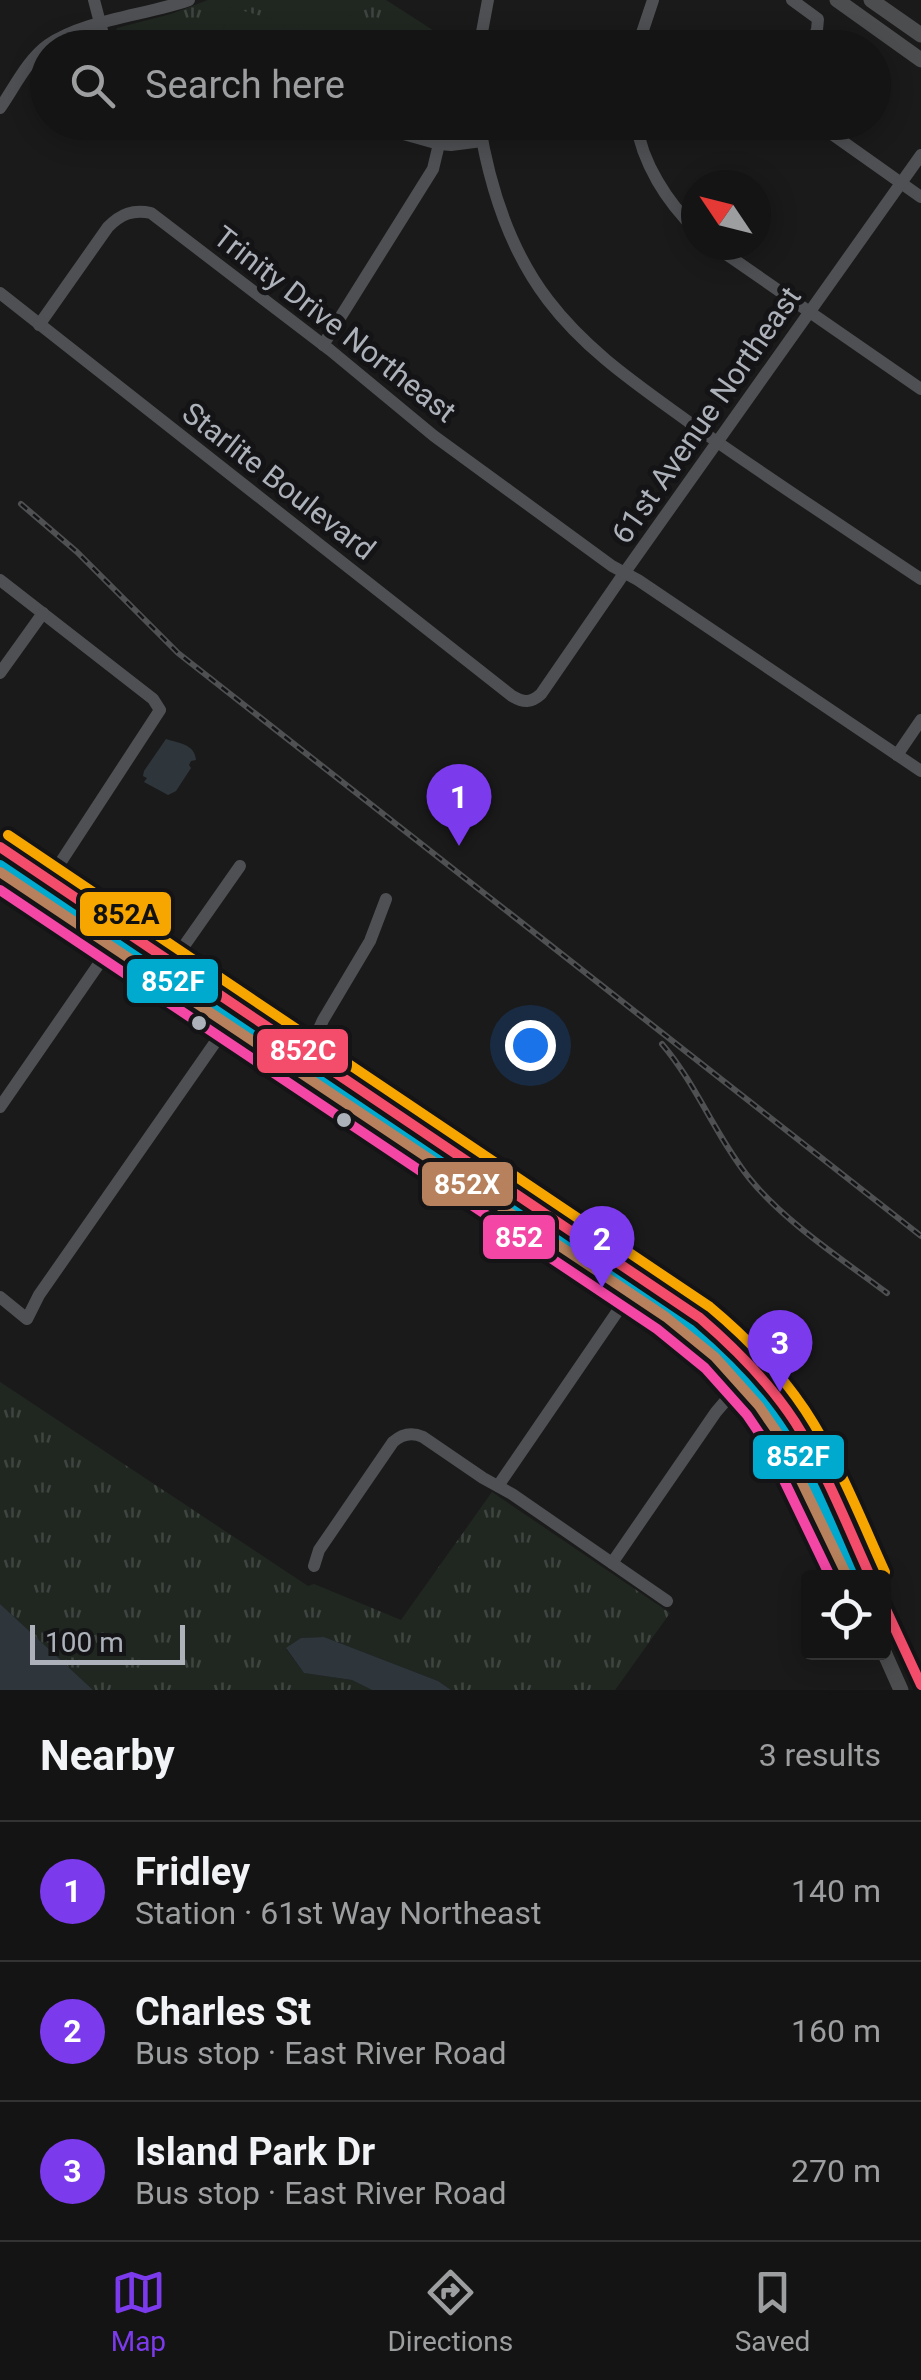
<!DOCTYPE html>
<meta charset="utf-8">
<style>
:root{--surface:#141414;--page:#1d1d1d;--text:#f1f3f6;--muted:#9d9ea0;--line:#333334;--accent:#7c3aed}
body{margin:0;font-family:Roboto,sans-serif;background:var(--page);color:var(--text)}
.controls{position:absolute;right:30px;bottom:30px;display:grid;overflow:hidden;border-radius:10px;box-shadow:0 5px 25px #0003}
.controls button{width:90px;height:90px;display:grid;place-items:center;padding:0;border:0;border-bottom:2px solid var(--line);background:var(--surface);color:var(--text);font:50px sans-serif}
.compass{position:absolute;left:681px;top:170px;width:90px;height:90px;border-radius:50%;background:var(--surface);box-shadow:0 5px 25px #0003;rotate:305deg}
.scale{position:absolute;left:30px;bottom:25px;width:155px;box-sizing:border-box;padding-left:10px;border:5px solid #acb1ba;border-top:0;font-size:28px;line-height:35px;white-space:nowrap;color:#acb1ba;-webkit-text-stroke:8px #141416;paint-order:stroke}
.you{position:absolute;left:530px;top:1045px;width:35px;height:35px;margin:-25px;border:8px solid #fff;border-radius:50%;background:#1a73e8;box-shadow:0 0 0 15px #1a73e833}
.badge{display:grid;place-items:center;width:65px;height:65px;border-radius:50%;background:var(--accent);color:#fff;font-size:32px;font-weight:700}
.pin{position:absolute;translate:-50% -82px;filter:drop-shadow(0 2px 5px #0008)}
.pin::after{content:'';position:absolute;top:52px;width:35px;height:30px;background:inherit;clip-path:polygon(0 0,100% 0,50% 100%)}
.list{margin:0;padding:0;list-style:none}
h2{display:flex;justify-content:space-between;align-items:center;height:130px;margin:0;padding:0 40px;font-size:42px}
h2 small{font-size:32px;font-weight:400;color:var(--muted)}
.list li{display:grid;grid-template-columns:65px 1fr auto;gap:30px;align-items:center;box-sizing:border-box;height:140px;padding:0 40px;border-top:2px solid var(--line)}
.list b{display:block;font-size:38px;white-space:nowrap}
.list p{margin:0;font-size:32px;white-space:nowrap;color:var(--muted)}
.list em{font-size:32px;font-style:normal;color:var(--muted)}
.icon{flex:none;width:55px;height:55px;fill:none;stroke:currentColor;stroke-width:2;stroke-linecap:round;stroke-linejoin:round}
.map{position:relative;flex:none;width:921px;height:1690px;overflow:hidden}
.search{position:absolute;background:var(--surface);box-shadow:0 5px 25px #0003;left:30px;right:30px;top:30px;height:110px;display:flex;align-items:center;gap:25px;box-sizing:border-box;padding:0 35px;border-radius:55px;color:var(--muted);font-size:38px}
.sheet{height:550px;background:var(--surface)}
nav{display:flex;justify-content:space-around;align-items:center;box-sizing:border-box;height:140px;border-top:2px solid var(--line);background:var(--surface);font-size:28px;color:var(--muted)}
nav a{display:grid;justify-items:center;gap:5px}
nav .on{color:var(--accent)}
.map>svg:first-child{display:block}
.park{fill:url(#park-tufts)}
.pitch{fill:#202721}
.water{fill:#2e363c}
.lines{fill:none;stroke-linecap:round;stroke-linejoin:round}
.minor{stroke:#4e5053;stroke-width:12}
.major{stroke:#4c4d4f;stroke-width:15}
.rail-casing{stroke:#4e5051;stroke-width:6}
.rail{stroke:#141416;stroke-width:2.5;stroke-dasharray:8;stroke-linecap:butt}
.bus-1-casing{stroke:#141416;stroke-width:18}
.bus-2-casing{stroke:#141416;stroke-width:18}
.bus-3-casing{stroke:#141416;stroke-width:18}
.bus-4-casing{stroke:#141416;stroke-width:18}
.bus-5-casing{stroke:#141416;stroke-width:18}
.bus-1{stroke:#f44d6c;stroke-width:10}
.bus-2{stroke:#00a9ce;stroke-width:10}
.bus-3{stroke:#f7a600;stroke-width:10}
.bus-4{stroke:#b6815c;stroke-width:10}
.bus-5{stroke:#f346a5;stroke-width:10}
.bus-dot{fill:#acb1ba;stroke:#141416;stroke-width:4}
.labels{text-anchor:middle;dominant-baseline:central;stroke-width:10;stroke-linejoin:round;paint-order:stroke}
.street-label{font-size:30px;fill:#acb1ba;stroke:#141416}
.line-badge{stroke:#141416;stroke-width:4}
.badge-label{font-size:28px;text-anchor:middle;font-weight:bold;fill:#fff}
.pale-badge-label{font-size:28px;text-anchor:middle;font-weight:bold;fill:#111}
</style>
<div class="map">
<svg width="921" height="1690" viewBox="0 0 921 1690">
<defs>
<pattern id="park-tufts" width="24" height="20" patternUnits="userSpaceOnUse" patternTransform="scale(2.5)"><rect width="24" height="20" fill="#202721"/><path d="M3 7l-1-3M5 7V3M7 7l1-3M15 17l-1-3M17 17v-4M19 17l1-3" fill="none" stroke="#3e443f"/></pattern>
</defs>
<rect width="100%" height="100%" fill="#1a1a1a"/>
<!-- park -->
<g class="park">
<polygon points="208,0 386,0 459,47 116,46 114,35 117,28 171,14"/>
<polygon points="0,1382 308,1586 314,1584 401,1620 492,1492 670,1613 615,1690 451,1690 438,1681 324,1637 301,1638 286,1649 304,1673 352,1680 372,1690 93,1690 0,1604"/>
</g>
<!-- pitch -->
<g class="pitch">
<polygon points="301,0 329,0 354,18 354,36 343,47 309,47 301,45 298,32 301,14 297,12"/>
<polygon points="230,7 285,23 278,47 244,47 246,37 223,31"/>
</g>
<!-- water -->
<g class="water">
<path d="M166 739C178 743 195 744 196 760L191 761 189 765 191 768 176 791 168 795 144 782 147 778 143 776 144 771Z"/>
<polygon points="0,1604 93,1690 0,1690"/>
<polygon points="324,1637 438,1681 451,1690 372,1690 352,1680 304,1673 286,1648 301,1638"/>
</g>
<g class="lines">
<!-- minor -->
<g class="minor">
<polyline points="94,0 104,38 110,48"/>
<polyline points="792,0 818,19 817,30 808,48"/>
<polyline points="479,48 488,0"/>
<polyline points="637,48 653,0"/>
<path d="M0 108C14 88 28 59 48 45 84 20 146 15 189 0"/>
<polyline points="361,122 439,144 451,145 482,141"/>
<path d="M479 122C489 184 509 249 548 300 586 350 635 383 686 420 763 475 842 526 921 579"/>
<path d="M636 122C642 163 667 202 696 230"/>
<polyline points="815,122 921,197"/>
<polyline points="713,245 921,389"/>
<path d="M0 293 512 696C524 703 531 703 541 694L625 572 921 155"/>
<path d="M39 325 108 227C121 214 133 209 151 213L330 350 434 436 612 566 638 580 921 771"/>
<polyline points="323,345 433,169 439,144"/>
<polyline points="0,580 153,699 160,710 49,880"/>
<polyline points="0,673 43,613"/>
<polyline points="897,755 921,720"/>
<polyline points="172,963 240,866"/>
<polyline points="299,1073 323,1020 370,941 386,899"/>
<polyline points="0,1107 112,945"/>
<polyline points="0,1297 27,1319 39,1295 228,1024"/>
<polyline points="498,1486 641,1277"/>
<polyline points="612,1563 716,1412 740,1384"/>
<path d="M314 1566 319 1550 393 1442C402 1434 412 1432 423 1437L483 1478 512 1494 667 1601"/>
</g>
<!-- major -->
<g class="major">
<polyline points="837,0 921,60"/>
<polyline points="871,0 921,35"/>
<path d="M0 847 700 1318C737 1349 769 1382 795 1422 826 1470 847 1526 871 1578"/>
<polyline points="0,872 476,1192 666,1317 715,1357 759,1406 779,1435 848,1578"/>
<polyline points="884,1605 921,1685"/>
<polyline points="884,1652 901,1690"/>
</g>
<!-- rail casing -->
<g class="rail-casing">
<g id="rail">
<polyline points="21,504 77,552 178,653 921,1236"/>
<path d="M662 1044C697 1085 716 1137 750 1179 785 1222 843 1260 887 1293"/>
</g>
</g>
<!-- rail -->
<use href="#rail" class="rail"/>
<!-- bus-1 casing -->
<g class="bus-1-casing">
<g id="bus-1">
<path d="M0 847 700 1318C736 1349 769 1382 795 1422 826 1471 847 1525 871 1578"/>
<polyline points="884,1605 921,1685"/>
</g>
</g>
<!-- bus-2 casing -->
<g class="bus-2-casing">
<path id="bus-2" d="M0 865 691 1330C726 1360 759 1393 784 1432 813 1478 832 1528 854 1578"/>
</g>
<!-- bus-3 casing -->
<g class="bus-3-casing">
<path id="bus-3" d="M8 835 710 1307C746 1337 779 1371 805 1410 838 1460 860 1517 885 1572"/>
</g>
<!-- bus-4 casing -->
<g class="bus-4-casing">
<polyline id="bus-4" points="0,872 666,1317 715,1357 759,1406 779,1435 848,1578"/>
</g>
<!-- bus-5 casing -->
<g class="bus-5-casing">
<polyline id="bus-5" points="0,890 657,1329 705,1368 747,1415 766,1443 831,1578"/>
</g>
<!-- bus-1 -->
<use href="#bus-1" class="bus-1"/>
<!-- bus-2 -->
<use href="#bus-2" class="bus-2"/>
<!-- bus-3 -->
<use href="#bus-3" class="bus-3"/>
<!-- bus-4 -->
<use href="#bus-4" class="bus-4"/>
<!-- bus-5 -->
<use href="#bus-5" class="bus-5"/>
</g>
<!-- markers -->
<g class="bus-dot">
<circle cx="199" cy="1023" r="9"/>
<circle cx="344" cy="1120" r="9"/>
</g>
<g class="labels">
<!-- street labels -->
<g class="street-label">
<text transform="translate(335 324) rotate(38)">Trinity Drive Northeast</text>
<text transform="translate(706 415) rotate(-55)">61st Avenue Northeast</text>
<text transform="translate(279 481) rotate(38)">Starlite Boulevard</text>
</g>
</g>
<g class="line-badge">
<rect x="78" y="890" width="95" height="48" rx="10" fill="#f7a600"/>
<rect x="125" y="957" width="95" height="48" rx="10" fill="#00a9ce"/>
<rect x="255" y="1027" width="95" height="48" rx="10" fill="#f44d6c"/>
<rect x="420" y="1160" width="95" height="48" rx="10" fill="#b6815c"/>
<rect x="481" y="1213" width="76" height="48" rx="10" fill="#f346a5"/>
<rect x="751" y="1433" width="95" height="48" rx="10" fill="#00a9ce"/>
</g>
<g class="badge-label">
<text x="173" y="991">852F</text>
<text x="303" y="1060">852C</text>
<text x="467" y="1194">852X</text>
<text x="519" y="1247">852</text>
<text x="798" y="1466">852F</text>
</g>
<g class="pale-badge-label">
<text x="126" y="924">852A</text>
</g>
</svg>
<div class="controls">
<button><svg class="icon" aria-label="locate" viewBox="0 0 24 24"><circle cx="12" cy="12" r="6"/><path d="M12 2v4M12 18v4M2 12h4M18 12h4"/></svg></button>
</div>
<svg class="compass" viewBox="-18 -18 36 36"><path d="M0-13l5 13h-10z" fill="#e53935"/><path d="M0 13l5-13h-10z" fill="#9d9ea0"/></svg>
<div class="scale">100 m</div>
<div class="you"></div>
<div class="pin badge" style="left:459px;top:846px">1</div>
<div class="pin badge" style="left:602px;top:1288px">2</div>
<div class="pin badge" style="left:780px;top:1392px">3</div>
<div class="search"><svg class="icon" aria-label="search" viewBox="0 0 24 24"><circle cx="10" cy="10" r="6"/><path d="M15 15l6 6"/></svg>Search here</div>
</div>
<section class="sheet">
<h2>Nearby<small>3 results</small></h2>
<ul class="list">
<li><span class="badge">1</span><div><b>Fridley</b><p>Station · 61st Way Northeast</p></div><em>140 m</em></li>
<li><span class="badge">2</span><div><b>Charles St</b><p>Bus stop · East River Road</p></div><em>160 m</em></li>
<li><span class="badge">3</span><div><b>Island Park Dr</b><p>Bus stop · East River Road</p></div><em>270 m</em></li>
</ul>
</section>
<nav>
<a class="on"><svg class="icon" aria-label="map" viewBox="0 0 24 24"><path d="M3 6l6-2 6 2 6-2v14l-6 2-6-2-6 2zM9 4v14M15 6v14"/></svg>Map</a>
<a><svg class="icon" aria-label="directions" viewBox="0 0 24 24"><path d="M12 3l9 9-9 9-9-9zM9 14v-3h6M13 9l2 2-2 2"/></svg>Directions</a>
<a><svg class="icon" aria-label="saved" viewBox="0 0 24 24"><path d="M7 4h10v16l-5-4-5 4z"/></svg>Saved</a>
</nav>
